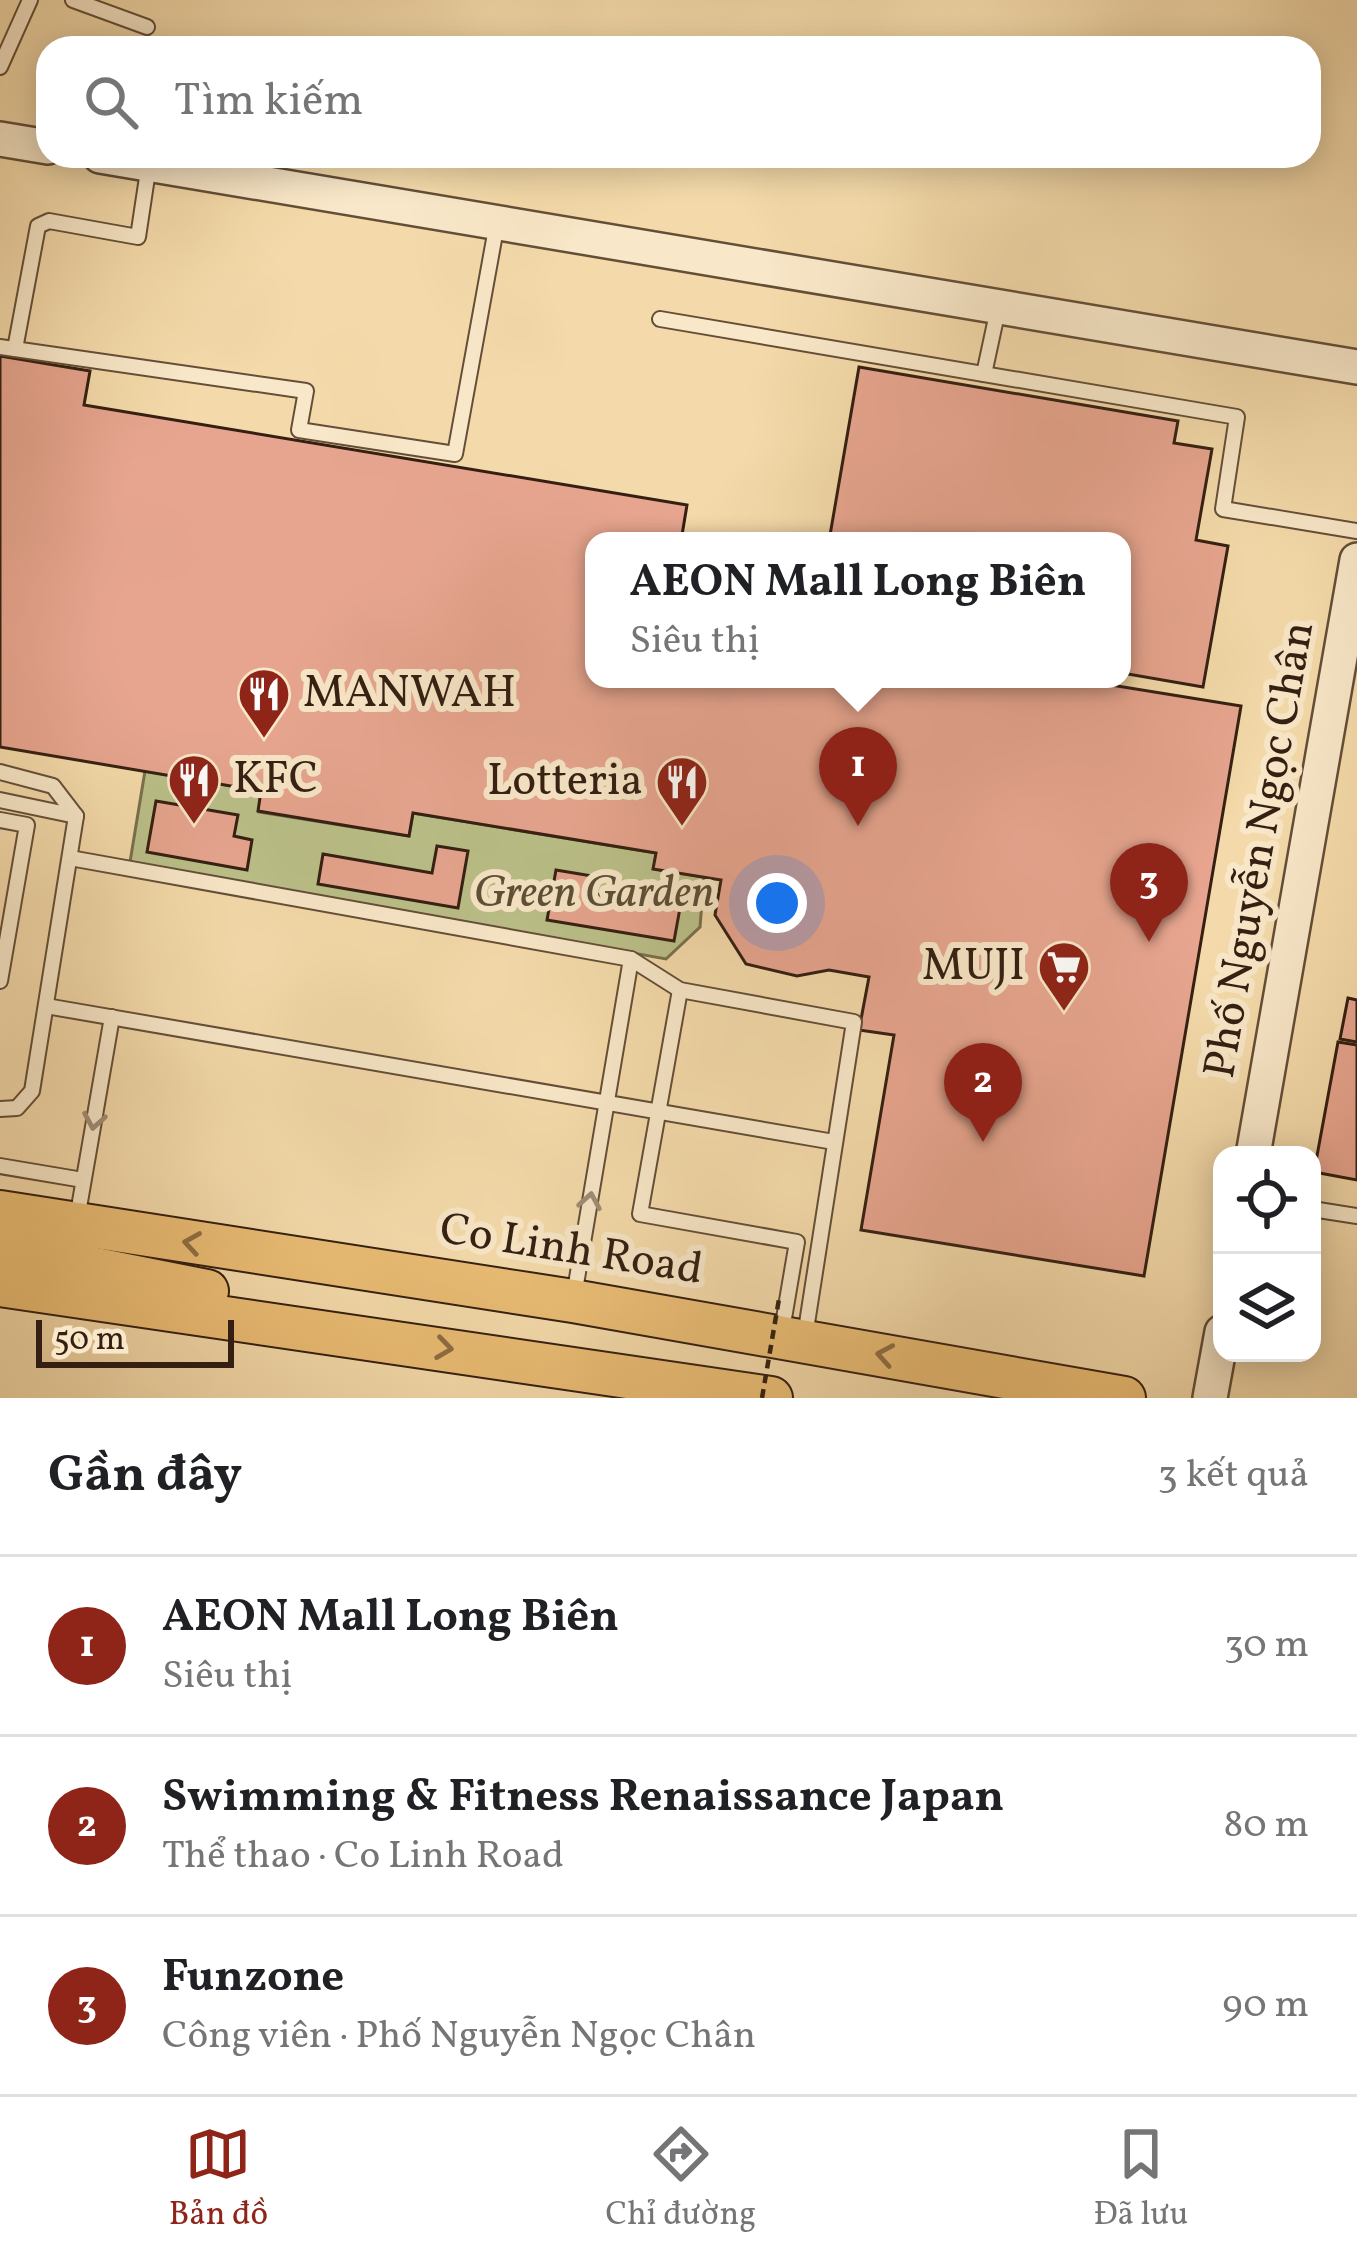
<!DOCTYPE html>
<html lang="vi">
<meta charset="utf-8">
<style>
:root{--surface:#fff;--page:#f6f6f6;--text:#202124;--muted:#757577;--line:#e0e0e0;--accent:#8f2418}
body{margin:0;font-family:Vollkorn,serif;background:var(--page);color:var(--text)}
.controls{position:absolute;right:36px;bottom:36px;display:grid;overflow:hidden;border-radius:24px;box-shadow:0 6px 30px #0003}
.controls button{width:108px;height:108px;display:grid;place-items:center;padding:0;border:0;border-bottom:3px solid var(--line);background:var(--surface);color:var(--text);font:60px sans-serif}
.scale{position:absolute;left:36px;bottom:30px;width:198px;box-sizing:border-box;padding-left:12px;border:6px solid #341f12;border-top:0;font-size:33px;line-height:42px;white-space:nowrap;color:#341f12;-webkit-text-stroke:9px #f8e7c8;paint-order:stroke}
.you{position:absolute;left:777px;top:903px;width:42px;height:42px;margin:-30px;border:9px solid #fff;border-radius:50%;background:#1a73e8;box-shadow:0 0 0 18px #1a73e833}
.badge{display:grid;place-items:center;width:78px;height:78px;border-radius:50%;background:var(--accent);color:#fff;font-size:39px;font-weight:700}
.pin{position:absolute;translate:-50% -99px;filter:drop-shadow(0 3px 6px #0008)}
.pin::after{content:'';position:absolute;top:63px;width:42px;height:36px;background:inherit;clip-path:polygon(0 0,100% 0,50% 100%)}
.popup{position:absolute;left:585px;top:532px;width:546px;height:156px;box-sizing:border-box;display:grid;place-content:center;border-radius:24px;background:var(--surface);filter:drop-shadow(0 3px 9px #0005);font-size:39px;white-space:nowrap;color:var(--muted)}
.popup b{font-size:45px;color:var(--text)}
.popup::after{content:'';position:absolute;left:50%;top:100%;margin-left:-24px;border:24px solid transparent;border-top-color:var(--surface)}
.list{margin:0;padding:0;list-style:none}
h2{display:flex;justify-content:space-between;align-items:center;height:156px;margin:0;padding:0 48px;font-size:51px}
h2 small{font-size:39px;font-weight:400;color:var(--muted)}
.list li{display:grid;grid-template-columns:78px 1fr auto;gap:36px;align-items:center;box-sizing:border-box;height:180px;padding:0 48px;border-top:3px solid var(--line)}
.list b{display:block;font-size:45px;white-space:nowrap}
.list p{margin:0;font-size:39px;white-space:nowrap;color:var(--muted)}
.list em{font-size:39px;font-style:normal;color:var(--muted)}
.icon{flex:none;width:66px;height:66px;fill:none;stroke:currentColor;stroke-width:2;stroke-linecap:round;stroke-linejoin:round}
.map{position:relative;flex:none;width:1357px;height:1398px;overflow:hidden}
.search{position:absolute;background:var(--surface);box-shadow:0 6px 30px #0003;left:36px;right:36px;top:36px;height:132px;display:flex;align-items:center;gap:30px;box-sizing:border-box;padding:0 42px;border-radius:36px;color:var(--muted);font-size:45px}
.sheet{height:696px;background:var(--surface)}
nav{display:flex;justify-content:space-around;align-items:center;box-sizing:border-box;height:168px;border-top:3px solid var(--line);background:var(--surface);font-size:33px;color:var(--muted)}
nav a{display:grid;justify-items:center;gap:6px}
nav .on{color:var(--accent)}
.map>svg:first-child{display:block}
.green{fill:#bbc089;stroke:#78704e;stroke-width:3}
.building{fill:#e7a58f;stroke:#341f12;stroke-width:3}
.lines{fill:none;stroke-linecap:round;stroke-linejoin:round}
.service-casing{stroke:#644e38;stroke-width:18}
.tertiary-casing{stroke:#644e38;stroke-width:38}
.primary-casing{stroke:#341f12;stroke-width:46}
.service{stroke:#f8e7c8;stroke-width:14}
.tertiary{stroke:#f8e7c8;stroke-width:33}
.primary{stroke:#eabd75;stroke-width:42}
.path-bridge{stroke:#341f12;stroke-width:4.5;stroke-dasharray:9 6;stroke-linecap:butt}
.oneway{stroke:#a08d76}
.oneway2{stroke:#8f6e44}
.labels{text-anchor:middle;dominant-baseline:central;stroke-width:12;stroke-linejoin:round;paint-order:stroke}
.poi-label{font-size:45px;fill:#341f12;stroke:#f8e7c8;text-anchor:start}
.street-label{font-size:45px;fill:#341f12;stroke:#f8e7c8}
.park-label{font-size:45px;font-style:italic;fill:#5c4f36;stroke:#f8e7c8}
</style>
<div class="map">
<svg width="1357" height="1398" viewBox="0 0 1357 1398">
<rect width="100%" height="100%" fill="#f4daaa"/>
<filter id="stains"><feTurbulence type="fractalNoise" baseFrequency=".00167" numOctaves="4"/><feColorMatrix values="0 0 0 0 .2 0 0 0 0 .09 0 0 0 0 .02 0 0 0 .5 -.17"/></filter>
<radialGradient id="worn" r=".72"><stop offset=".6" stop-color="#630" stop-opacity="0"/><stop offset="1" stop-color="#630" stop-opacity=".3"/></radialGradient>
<!-- green -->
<polygon class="green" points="145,771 261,791 259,812 409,836 413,813 656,853 654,869 704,877 700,927 666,959 130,862"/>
<!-- building -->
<g class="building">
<polygon points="0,356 90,371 84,405 687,505 681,541 594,541 594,679 1074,679 1241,706 1144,1276 861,1230 894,1035 859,1030 869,977 829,970 797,976 746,964 715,915 721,880 653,869 656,853 413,813 409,836 258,811 261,791 0,747"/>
<polygon points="859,367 1178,421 1174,443 1212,449 1196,540 1228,546 1203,687 1122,673 1122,541 829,541"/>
<polygon points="156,801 238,815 234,836 252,840 247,870 147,852"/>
<polygon points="437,846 468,851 458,908 318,884 323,854 432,873"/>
<polygon points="556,870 592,876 589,893 680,908 674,941 547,920"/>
<polygon points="1348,998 1357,1000 1357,1042 1340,1039"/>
<polygon points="1338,1042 1357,1045 1357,1180 1314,1172"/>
</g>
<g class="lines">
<!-- service casing -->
<g class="service-casing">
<g id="service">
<polyline points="73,0 147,27"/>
<polyline points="0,67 30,0"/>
<polyline points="660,319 1237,417 1223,509 1357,531"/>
<polyline points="0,347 306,391 299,430 455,454 497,223"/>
<polyline points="15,349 38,226 49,221 138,237 149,164"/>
<polyline points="984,374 998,309"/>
<polyline points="0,772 53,786 76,816"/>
<polyline points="0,800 76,816"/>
<polyline points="0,820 27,825 0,981"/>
<polyline points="70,858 631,959 680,990 854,1022 805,1336"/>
<polyline points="680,990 640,1214 797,1242 782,1330"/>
<polyline points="46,1006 834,1142"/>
<polyline points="0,1109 17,1108 32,1091 76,816"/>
<polyline points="0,1166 83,1180"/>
<polyline points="1312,1209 1357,1216"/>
<polyline points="77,1219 112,1017"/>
<polyline points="574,1296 631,959"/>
</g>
</g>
<!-- tertiary casing -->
<g class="tertiary-casing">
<g id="tertiary">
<polyline points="0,139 48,147"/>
<polyline points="100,156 1357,367"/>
<polyline points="1253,1155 1357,560"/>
<polyline points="1210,1398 1222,1332"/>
</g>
</g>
<!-- primary casing -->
<g class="primary-casing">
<g id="primary">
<polyline points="0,1212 573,1301 1124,1398"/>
<polyline points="0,1250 207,1291"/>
<polyline points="0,1285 771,1398"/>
</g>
</g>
<!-- service -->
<use href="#service" class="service"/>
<!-- tertiary -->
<use href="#tertiary" class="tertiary"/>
<!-- primary -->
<use href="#primary" class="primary"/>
<!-- path-bridge -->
<polyline class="path-bridge" points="762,1398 779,1299"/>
</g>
<!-- one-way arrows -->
<defs><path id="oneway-chevron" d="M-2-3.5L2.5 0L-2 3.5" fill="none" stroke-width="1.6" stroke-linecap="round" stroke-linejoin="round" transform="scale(3)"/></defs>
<g class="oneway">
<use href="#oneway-chevron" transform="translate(94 1121) rotate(100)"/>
<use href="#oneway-chevron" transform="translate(590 1201) rotate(-80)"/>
</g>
<g class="oneway2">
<use href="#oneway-chevron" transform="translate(192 1243) rotate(-171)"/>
<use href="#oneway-chevron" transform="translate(444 1348) rotate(8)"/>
<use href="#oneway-chevron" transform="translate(885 1355) rotate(-170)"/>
</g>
<!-- icons -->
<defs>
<g id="restaurant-pin" transform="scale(2.7)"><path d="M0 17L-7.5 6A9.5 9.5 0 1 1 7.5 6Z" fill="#8f2418" stroke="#f8e7c8"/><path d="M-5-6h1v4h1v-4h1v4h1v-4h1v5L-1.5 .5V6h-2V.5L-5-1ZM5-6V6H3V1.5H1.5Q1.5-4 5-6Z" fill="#fff"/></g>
<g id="supermarket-pin" transform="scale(2.7)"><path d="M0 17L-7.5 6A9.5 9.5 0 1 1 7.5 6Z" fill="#8f2418" stroke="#f8e7c8"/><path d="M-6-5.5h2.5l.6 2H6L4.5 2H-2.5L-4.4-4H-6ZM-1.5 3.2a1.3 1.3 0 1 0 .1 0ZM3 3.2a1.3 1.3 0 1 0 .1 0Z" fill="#fff"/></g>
</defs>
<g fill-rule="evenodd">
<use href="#restaurant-pin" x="264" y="694"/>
<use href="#restaurant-pin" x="194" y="780"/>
<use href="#restaurant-pin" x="682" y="782"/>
<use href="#supermarket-pin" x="1064" y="967"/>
</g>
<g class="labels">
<!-- poi labels -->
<g class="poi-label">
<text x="303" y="694">MANWAH</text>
<text x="233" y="780">KFC</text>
<text x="643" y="782" text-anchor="end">Lotteria</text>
<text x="1025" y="967" text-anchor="end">MUJI</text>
</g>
<!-- street labels -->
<g class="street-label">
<text transform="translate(1261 850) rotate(-80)">Phố Nguyễn Ngọc Chân</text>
<text transform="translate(571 1251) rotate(9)">Co Linh Road</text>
</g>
<!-- park labels -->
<g class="park-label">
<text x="594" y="894">Green Garden</text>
</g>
</g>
<rect width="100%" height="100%" filter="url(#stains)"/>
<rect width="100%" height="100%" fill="url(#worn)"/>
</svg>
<div class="controls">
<button><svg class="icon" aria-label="locate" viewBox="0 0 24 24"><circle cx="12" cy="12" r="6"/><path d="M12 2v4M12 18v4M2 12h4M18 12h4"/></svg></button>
<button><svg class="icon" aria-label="layers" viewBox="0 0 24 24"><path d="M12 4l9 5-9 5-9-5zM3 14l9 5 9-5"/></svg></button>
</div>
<div class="scale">50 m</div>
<div class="you"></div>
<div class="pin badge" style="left:858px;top:826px">1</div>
<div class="popup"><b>AEON Mall Long Biên</b>Siêu thị</div>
<div class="pin badge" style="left:983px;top:1142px">2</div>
<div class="pin badge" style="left:1149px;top:942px">3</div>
<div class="search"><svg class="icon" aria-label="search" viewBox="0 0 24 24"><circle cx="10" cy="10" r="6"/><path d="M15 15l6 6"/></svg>Tìm kiếm</div>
</div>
<section class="sheet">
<h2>Gần đây<small>3 kết quả</small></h2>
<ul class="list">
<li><span class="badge">1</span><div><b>AEON Mall Long Biên</b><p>Siêu thị</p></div><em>30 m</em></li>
<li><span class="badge">2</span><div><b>Swimming &amp; Fitness Renaissance Japan</b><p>Thể thao · Co Linh Road</p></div><em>80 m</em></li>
<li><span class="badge">3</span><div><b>Funzone</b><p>Công viên · Phố Nguyễn Ngọc Chân</p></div><em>90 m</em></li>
</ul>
</section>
<nav>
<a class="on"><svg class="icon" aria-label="map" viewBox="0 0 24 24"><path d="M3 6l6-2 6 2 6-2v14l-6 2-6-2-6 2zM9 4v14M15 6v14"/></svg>Bản đồ</a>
<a><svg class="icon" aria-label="directions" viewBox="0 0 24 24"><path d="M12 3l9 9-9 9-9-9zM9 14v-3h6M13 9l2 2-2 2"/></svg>Chỉ đường</a>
<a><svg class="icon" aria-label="saved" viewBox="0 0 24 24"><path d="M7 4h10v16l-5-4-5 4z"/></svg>Đã lưu</a>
</nav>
